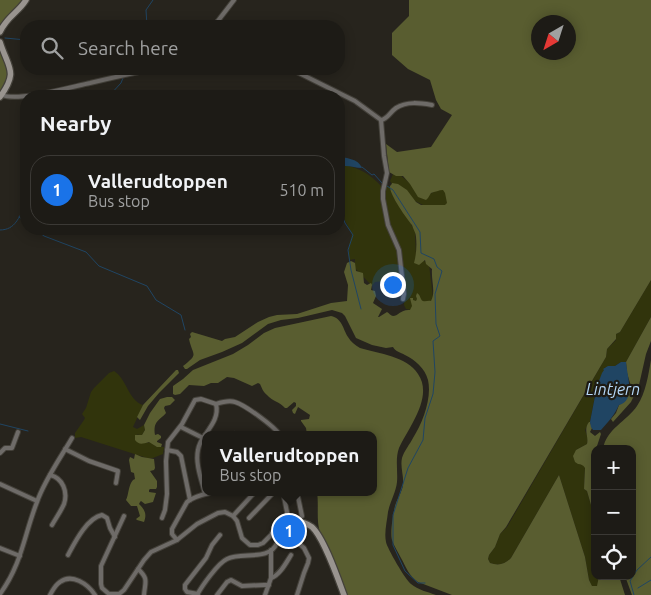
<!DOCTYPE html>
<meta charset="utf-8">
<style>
:root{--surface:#1d1b16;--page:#25241f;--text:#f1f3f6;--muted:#a0a1a1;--line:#3b3935;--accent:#1a73e8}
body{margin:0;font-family:Ubuntu,sans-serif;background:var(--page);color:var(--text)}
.controls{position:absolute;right:15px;bottom:15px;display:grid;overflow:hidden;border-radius:10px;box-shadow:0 2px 12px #0003}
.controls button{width:45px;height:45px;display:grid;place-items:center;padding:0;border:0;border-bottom:1px solid var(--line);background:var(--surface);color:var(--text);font:25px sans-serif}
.compass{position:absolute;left:531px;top:15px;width:45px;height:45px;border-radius:50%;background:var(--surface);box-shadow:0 2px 12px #0003;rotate:219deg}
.you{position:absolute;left:392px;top:284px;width:18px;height:18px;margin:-12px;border:4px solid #fff;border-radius:50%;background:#1a73e8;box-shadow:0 0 0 8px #1a73e833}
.badge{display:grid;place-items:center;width:32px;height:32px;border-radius:50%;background:var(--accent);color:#fff;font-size:16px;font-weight:700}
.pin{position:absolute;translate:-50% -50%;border:2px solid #fff;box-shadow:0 1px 5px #0006}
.popup{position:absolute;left:202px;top:431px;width:175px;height:65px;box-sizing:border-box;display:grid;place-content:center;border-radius:10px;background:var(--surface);filter:drop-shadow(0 1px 4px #0005);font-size:16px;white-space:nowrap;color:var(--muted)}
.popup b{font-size:19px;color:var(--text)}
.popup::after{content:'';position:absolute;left:50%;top:100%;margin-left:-10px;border:10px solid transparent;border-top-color:var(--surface)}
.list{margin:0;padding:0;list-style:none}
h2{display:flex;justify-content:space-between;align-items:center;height:65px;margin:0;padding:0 20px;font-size:21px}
h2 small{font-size:16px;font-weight:400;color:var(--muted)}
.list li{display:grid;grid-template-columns:32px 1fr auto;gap:15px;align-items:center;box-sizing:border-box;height:70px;margin:0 10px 10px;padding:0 10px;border:1px solid var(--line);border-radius:20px}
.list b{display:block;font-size:19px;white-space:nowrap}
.list p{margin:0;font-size:16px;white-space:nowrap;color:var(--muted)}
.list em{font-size:16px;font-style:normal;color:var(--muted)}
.icon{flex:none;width:28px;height:28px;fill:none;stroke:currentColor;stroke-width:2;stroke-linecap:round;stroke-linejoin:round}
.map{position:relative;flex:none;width:651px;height:595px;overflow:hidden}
.search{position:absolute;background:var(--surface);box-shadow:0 2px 12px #0003;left:20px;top:20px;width:325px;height:55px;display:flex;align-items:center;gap:12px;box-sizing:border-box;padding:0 18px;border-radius:20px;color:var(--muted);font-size:19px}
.panel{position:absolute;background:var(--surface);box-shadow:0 2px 12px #0003;left:20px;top:90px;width:325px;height:145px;border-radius:20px}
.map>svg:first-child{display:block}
.green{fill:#31340c}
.forest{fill:#595d30;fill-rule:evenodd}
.water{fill:#204563}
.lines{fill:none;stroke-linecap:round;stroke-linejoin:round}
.stream{stroke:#204563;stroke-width:1}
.street-casing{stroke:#44413a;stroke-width:6}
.secondary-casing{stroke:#44413a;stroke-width:8}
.street{stroke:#6e6b68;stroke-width:4}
.secondary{stroke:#99948f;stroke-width:5.5}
.labels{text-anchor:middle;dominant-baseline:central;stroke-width:4.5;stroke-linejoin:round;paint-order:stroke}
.water-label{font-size:16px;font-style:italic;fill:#b5d8f8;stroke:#1e1b14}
</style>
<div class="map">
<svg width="651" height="595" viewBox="0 0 651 595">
<rect width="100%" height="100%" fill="#27241d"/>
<!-- green -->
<g class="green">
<path d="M345 165C361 169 370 174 381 186H389L415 231 416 256 429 264 433 298 431 302 411 310 406 309 404 305 405 293 401 275 392 280 375 282 372 286 355 268V259L349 260V245L352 234 339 209V168Z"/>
<path d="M393 174C402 174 404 179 411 184 416 188 423 191 430 194L440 188 446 186 449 201 445 206 423 205 413 200 392 184 390 181Z"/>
<path d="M651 280V317L626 362H621L615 366 604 368 605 370 597 385 590 422H589L585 430 588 438 587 444 576 450 580 464 584 465 585 468 584 489 587 491 595 519V576H599V583L597 587H592L589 580 585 557 559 475 511 558C505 564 499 566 490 563L488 559 489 555 495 547 500 534 507 527 606 357 607 349 616 340V334L620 332Z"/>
<path d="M114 371C127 379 128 400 143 405L133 427 137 429 144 425 145 430 142 435 141 436 137 434 145 443 151 442 155 446 164 447 163 454 153 458H147L81 437 75 438V433L84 420 85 418 82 414 86 408 91 392 94 388 109 373Z"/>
</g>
<!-- forest -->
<g class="forest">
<polygon points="0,0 28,0 0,30"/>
<path d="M409 0H651V280L620 332 616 334V339L607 349 606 357 506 527 500 534 495 547 489 555 488 559 490 563C499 566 505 564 511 558L559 475 585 557 589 580 592 586H597L599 576H619L625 595H452L418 582C409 576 406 567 401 558 398 552 394 546 392 540 390 532 393 515 395 506 397 499 402 492 403 485 404 476 400 467 402 458 404 451 410 444 413 438 423 422 432 398 428 380 425 368 415 360 405 355 400 352 396 352 393 347L386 348 372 345 356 338 345 316 342 313 332 310 298 318 281 320 268 324 242 343 222 352 200 360 187 369H185L183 366C199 353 193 357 189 339L191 337 190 334 192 332 222 341 225 339 235 337 258 322 269 317 277 315 297 314 331 303 347 301 348 285 344 272 347 263 351 261 355 263 356 271 363 273 364 283 367 285 371 283 372 285 371 290 375 291 376 296 373 303 382 309 378 317H379L387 312C389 313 391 316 393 316 398 316 401 309 410 310L412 306 410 298H413V300L416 301 417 299 416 296 417 293C421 295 420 300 423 301 426 302 428 300 431 301 436 292 431 280 432 269L426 264 425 260 419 265 414 263C416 256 417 246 416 237 416 233 413 229 412 225 407 219 389 194 390 186 391 185 392 184 392 183L398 184 407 190 416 202 421 205H445L447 203 445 193 443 190C439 190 435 192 431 193L428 198 426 200 418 197 410 184 403 176H396L389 172 386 144 397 152 431 147 452 115 441 109 436 100 430 80 408 69 392 55V33L409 16ZM568 22V52H538V22Z"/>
<polygon points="0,41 10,79 0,94"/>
<path d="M331 316C342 318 343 329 348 337 351 342 355 345 360 348 379 354 407 356 418 374 434 397 408 428 399 448 395 459 398 471 397 482 396 492 390 502 388 512 387 521 384 533 386 542 387 548 406 581 411 584 418 590 428 592 436 595H346L341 577 320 532C316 521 319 505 317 492H373V435H307L306 428 301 421V420L309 419 310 415 298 407 295 414 293 413 292 410 296 406V403L294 402 287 408H285C280 402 272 401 267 395 263 392 262 388 260 384L258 383 252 386 234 378 227 377 218 383H211L204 386 189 385 180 394 175 395 173 394V386L183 379 193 370 233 354 248 345 264 333 275 328Z"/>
<polygon points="651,317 651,341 646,354 639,385 631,402 613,422 611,419 616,413 619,405 625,401 629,394 630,383 627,373 626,362"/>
<path d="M651 360V595H632L625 576H632V449H603C606 429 627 421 637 406 646 392 648 376 651 360Z"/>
<polygon points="176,370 178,370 179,373 159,393 148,406 140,420 137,417 143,405"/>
<path d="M167 397H172L175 400 170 405 165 406 164 408 166 413C159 421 153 421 155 435L158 434 161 436V438L157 441V442L162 444 161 447H157L149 442C142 444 139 445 135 440V435H142L145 430 144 425 150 413 160 399Z"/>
<path d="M589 422H590L592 428 590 432 595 436 600 432 601 434 596 449H595V519L587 491 584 489 585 468C583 465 581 464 578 464L575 462 573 456 576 450 587 444C589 436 583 430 589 422Z"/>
<path d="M135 454 142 457 154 459 155 468 154 470 150 471 157 481V487L156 489H150L149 490V492L156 493 153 502 145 504 141 501 140 502 139 504C145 510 147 514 144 522L137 520 136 519 140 516 137 506H131L126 500C129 494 128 486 133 480L135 479 134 473 131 472 129 460 130 457 134 459Z"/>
</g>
<!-- water -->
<g class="water">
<path d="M339 156C347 159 358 158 362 168 354 168 347 164 339 167Z"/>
<path d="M621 362H626C627 375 636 401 619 405 614 416 609 421 601 430H593L591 427 590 422 597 386 602 373 604 370 603 369 608 366H615Z"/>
</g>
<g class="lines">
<!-- stream -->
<g class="stream">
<polyline points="147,26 146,10 153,0"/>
<polyline points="5,38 26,40"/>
<polyline points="108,69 115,74 126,72"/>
<polyline points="109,96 121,83 123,78"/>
<polyline points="362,167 372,175 374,174 382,183"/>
<polyline points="339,184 339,198"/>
<polyline points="387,186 393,190 420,232 421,253 434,259 437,267 442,271 435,294 436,324 440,336 433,341 435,372 433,394 425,418 423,440 408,468 393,515 393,545 405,571 418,583 425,583"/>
<polyline points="339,208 345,223 353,235 348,250 351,270 361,309"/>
<polyline points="19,217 26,222"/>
<polyline points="35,229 44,236 86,252 99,266 147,286 156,300 181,315 185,330"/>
<path d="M0 230C16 230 18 217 26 206"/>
<polyline points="0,424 28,431"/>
<polyline points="638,588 651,580"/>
<polyline points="634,595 630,581 637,570 651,557"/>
</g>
<!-- street casing -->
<g class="street-casing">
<g id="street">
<polyline points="217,22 224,26"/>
<polyline points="214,26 234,0"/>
<path d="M291 69 355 101 381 120C388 119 390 112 396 108 407 101 420 103 432 105"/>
<path d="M2 95C18 102 71 87 90 83 111 78 133 73 154 69"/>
<polyline points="381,120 384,156 387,173 383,191 383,199 388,225 399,250 404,294 403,299"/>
<path d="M216 404C222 402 229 400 235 402 245 405 274 426 280 435"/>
<polyline points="181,427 205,439"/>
<polyline points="235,434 237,435"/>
<path d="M205 435C212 425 219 416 216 404"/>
<polyline points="65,449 89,461 118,471 116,483"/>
<polyline points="167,450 177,452 181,456 190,500"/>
<polyline points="0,453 5,448 12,448 18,432"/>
<path d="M50 475C63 478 68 492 64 504 61 511 56 518 52 525"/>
<polyline points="0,484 37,501"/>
<polyline points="283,492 289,522"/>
<polyline points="297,492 302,516"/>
<path d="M205 494C202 481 195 464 198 450 199 444 202 439 205 435"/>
<path d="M124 516 101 566V584L102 588 109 594H119L124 590 144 560 151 552 177 540 197 524 218 513 225 512 233 516 237 521 242 538 250 545H258L263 543 273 533C276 536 278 538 277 543 269 562 241 551 227 559 218 563 202 586 197 595"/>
<polyline points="233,516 255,492"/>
<polyline points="162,518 165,510 167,494 166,461 168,442 182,424 195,400 201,399 216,404"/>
<polyline points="249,518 274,492"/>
<polyline points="287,533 304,548 309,558 308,563 304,573 297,595"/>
<path d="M177 540 172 534V529L187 502C194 496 205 494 214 492"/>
<polyline points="0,548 20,556"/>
<path d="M68 555C75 542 87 518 102 515L107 518 110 528 115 537"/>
<path d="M138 569C149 579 145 582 144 595"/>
<path d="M271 578C280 575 286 563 291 555"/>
<path d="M0 594C22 564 24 535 37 502 44 481 61 457 72 438"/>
<polyline points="198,594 187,592 185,589 185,585 206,558 212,545 220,535"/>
<path d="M50 595C53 590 55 585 60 582 72 573 88 584 95 595"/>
<polyline points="217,595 227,582 231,580 242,586 264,585 269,585"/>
<polyline points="265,595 271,578 271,550"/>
</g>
</g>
<!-- secondary casing -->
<g class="secondary-casing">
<g id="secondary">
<path d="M0 32C7 16 18 13 26 0"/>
<path d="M0 42C8 68 19 71 0 97"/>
<path d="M273 533C279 526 285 522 293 521 300 521 306 523 312 527 324 538 338 579 344 595"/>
</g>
</g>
<!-- street -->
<use href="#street" class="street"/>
<!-- secondary -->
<use href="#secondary" class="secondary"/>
</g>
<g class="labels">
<!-- water labels -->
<g class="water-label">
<text x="613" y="389">Lintjern</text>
</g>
</g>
</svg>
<div class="controls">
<button>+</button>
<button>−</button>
<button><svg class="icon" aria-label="locate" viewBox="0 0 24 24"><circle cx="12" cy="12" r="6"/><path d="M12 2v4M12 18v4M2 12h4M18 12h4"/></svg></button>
</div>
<svg class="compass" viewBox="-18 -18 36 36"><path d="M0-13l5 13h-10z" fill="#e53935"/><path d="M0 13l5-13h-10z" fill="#a0a1a1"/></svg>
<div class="you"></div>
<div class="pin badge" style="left:289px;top:531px">1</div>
<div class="popup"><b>Vallerudtoppen</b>Bus stop</div>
<div class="search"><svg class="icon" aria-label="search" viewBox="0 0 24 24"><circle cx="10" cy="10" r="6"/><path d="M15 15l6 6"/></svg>Search here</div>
<section class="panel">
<h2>Nearby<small></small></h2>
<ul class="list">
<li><span class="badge">1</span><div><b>Vallerudtoppen</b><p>Bus stop</p></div><em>510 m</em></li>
</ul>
</section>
</div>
